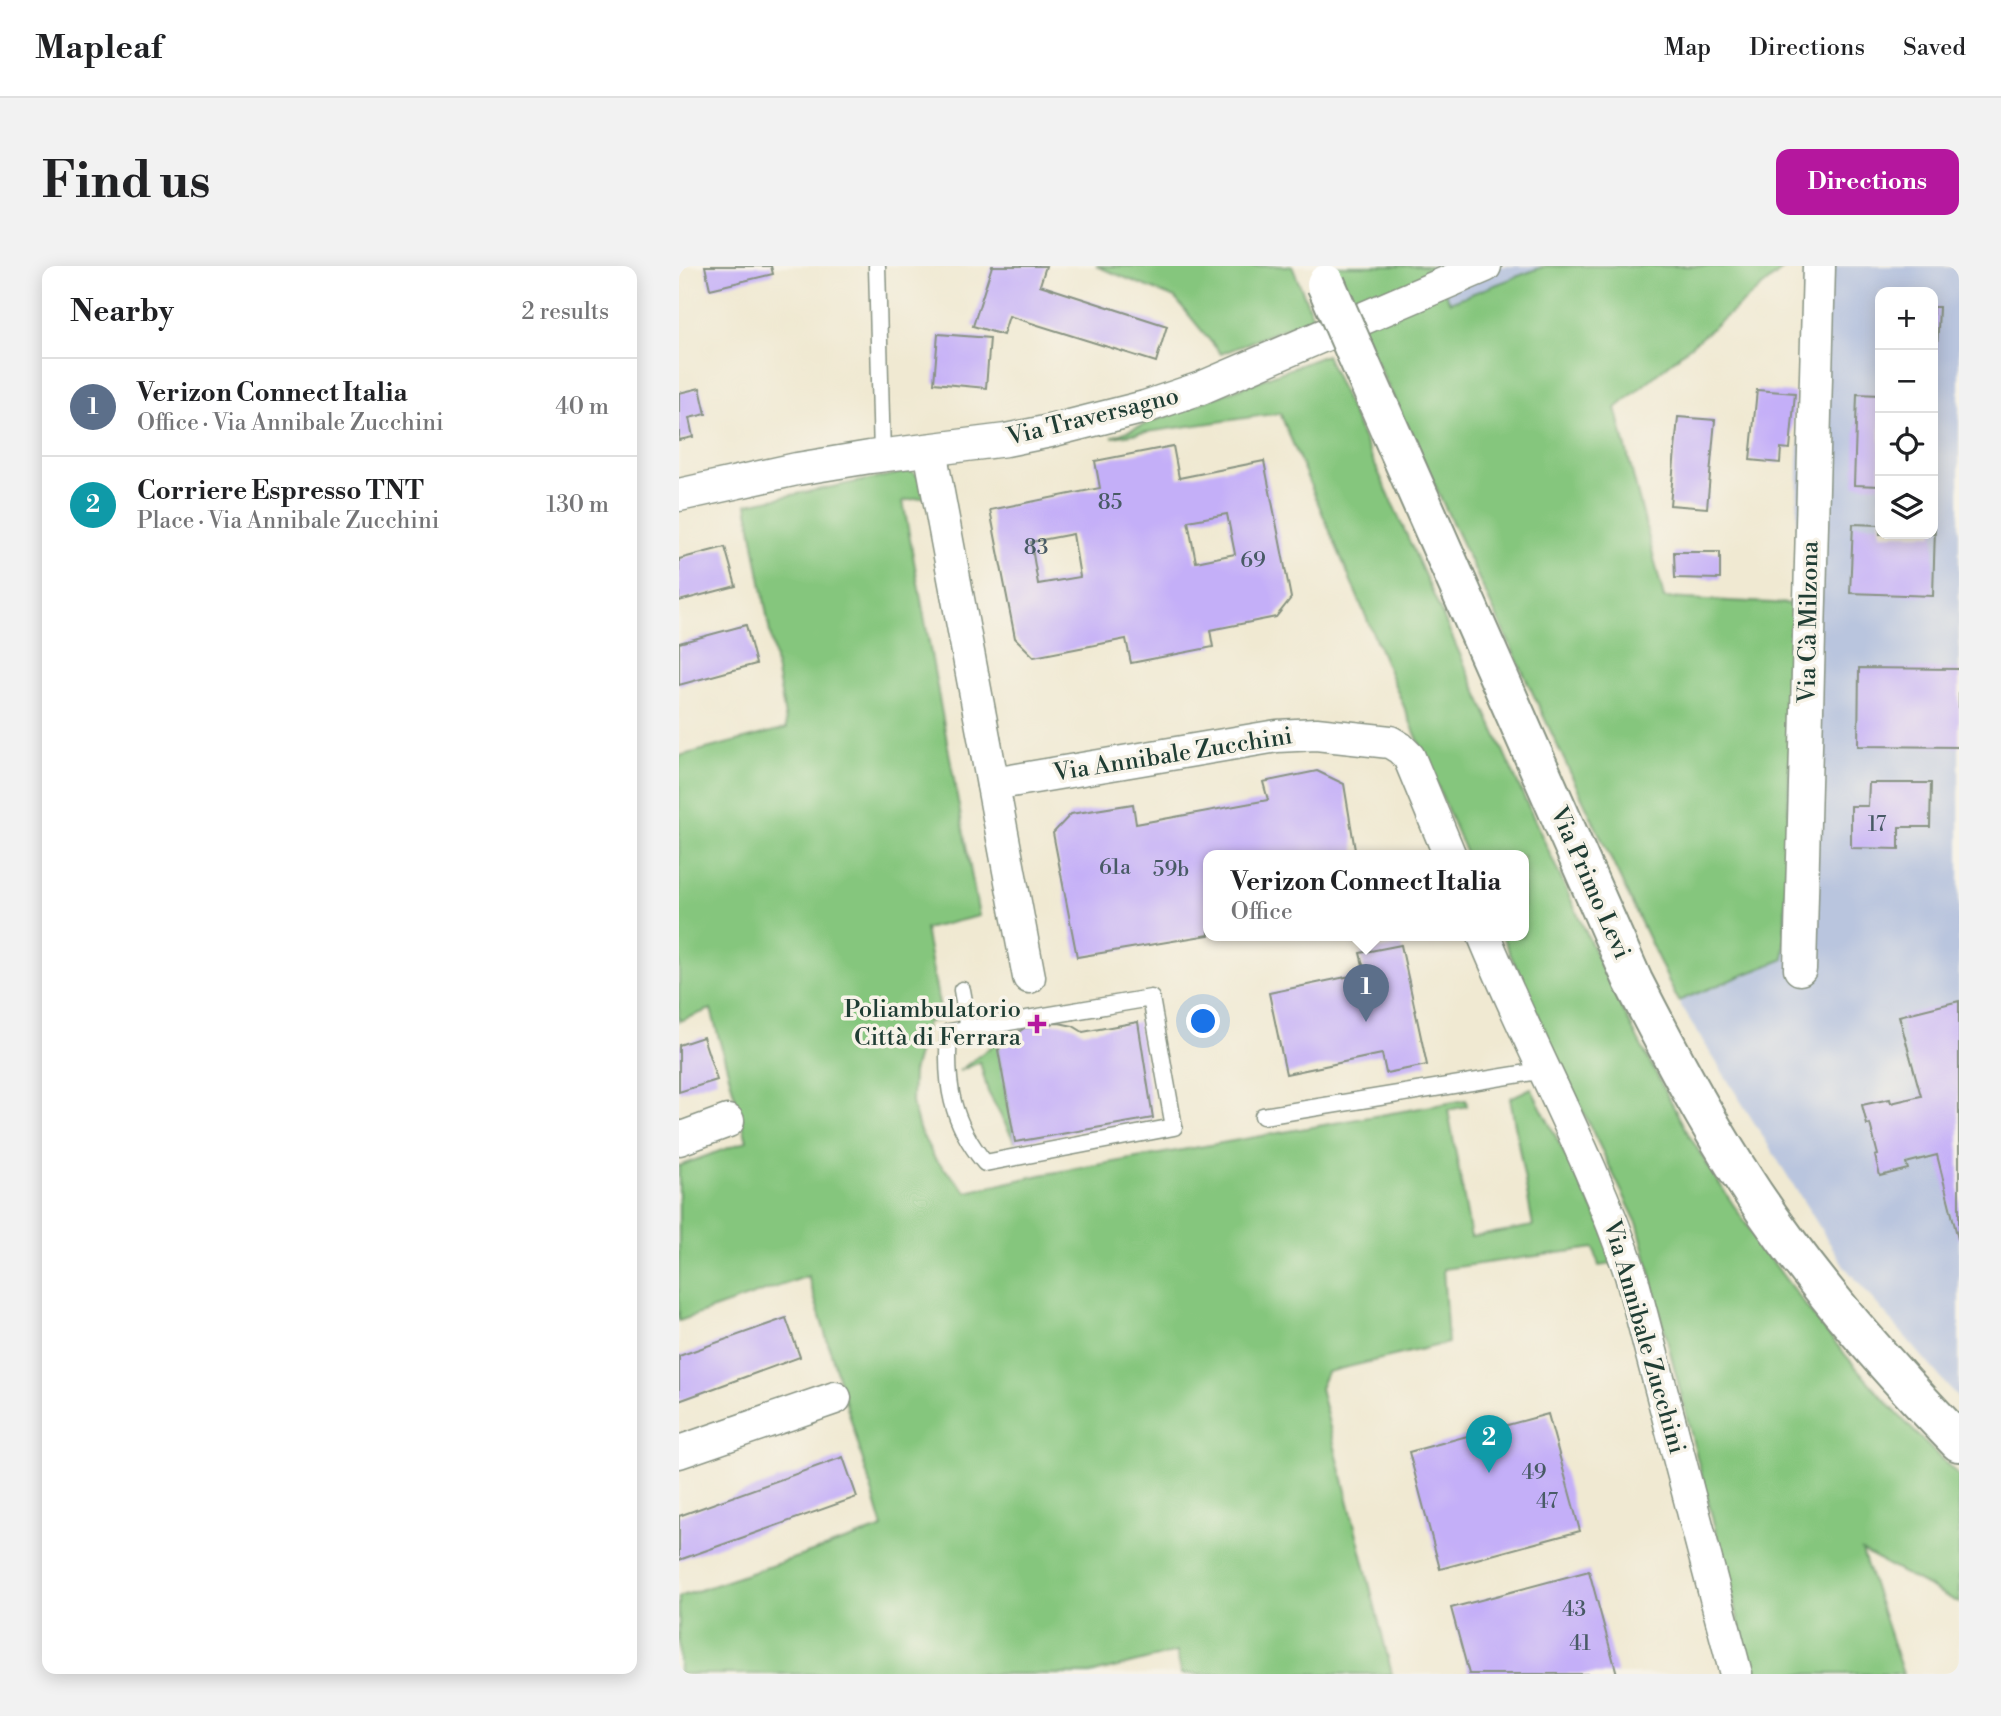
<!DOCTYPE html>
<meta charset="utf-8">
<style>
:root{--surface:#fff;--page:#f2f2f2;--text:#202124;--muted:#757577;--line:#e0e0e0;--accent:#b5179e}
body{margin:0;font-family:"Libre Bodoni",serif;background:var(--page);color:var(--text)}
.controls{position:absolute;right:21px;top:21px;display:grid;overflow:hidden;border-radius:14px;box-shadow:0 4px 18px #0003}
.controls button{width:63px;height:63px;display:grid;place-items:center;padding:0;border:0;border-bottom:2px solid var(--line);background:var(--surface);color:var(--text);font:35px sans-serif}
.you{position:absolute;left:525px;top:756px;width:24px;height:24px;margin:-18px;border:5px solid #fff;border-radius:50%;background:#1a73e8;box-shadow:0 0 0 10px #1a73e833}
.badge{display:grid;place-items:center;width:46px;height:46px;border-radius:50%;background:var(--accent);color:#fff;font-size:23px;font-weight:700}
.pin{position:absolute;translate:-50% -58px;filter:drop-shadow(0 2px 4px #0008)}
.pin::after{content:'';position:absolute;top:37px;width:24px;height:21px;background:inherit;clip-path:polygon(0 0,100% 0,50% 100%)}
.popup{position:absolute;left:524px;top:584px;width:326px;height:91px;box-sizing:border-box;display:grid;place-content:center;border-radius:14px;background:var(--surface);filter:drop-shadow(0 2px 5px #0005);font-size:23px;white-space:nowrap;color:var(--muted)}
.popup b{font-size:26px;color:var(--text)}
.popup::after{content:'';position:absolute;left:50%;top:100%;margin-left:-14px;border:14px solid transparent;border-top-color:var(--surface)}
.list{margin:0;padding:0;list-style:none}
h2{display:flex;justify-content:space-between;align-items:center;height:91px;margin:0;padding:0 28px;font-size:30px}
h2 small{font-size:23px;font-weight:400;color:var(--muted)}
.list li{display:grid;grid-template-columns:46px 1fr auto;gap:21px;align-items:center;box-sizing:border-box;height:98px;padding:0 28px;border-top:2px solid var(--line)}
.list b{display:block;font-size:26px;white-space:nowrap}
.list p{margin:0;font-size:23px;white-space:nowrap;color:var(--muted)}
.list em{font-size:23px;font-style:normal;color:var(--muted)}
.icon{flex:none;width:38px;height:38px;fill:none;stroke:currentColor;stroke-width:2;stroke-linecap:round;stroke-linejoin:round}
.map{position:relative;flex:none;width:1280px;height:1408px;overflow:hidden;border-radius:14px}
header{display:flex;align-items:center;gap:42px;box-sizing:border-box;height:98px;padding:0 35px;background:var(--surface);border-bottom:2px solid var(--line)}
header strong{font-size:33px}
nav{display:flex;gap:38px;margin-inline-start:auto;font-size:24px}
.intro{display:flex;align-items:center;justify-content:space-between;box-sizing:border-box;height:168px;padding:0 42px}
h1{margin:0;font-size:49px}
.button{padding:18px 32px;border-radius:14px;background:var(--accent);color:#fff;font-size:24px;font-weight:700}
main{display:flex;gap:42px;padding:0 42px}
aside{flex:1;background:var(--surface);border-radius:14px;box-shadow:0 4px 18px #0003}
.map>svg:first-child{display:block}
.industrial{fill:#b9c5de;fill-rule:evenodd}
.green{fill:#85c67d;stroke:#528258;stroke-width:2}
.building{fill:#c4aff8;fill-rule:evenodd}
.lines{fill:none;stroke-linecap:round;stroke-linejoin:round}
.service-casing{stroke:#889383;stroke-width:19}
.minor-casing{stroke:#889383;stroke-width:35}
.primary-casing{stroke:#889383;stroke-width:42}
.service{stroke:#fff;stroke-width:16}
.minor{stroke:#fff;stroke-width:32}
.primary{stroke:#fff;stroke-width:38}
.primary-bridge-casing{stroke:#889383;stroke-width:42;stroke-linecap:butt}
.primary-bridge{stroke:#fff;stroke-width:38}
.poi-dot{fill:#b5179e;stroke:#f7f3e8;stroke-width:2.5}
.labels{text-anchor:middle;dominant-baseline:central;stroke-width:7;stroke-linejoin:round;paint-order:stroke}
.number-label{font-size:21px;fill:#485a65}
.street-label{font-size:24px;fill:#1f3d34;stroke:#f7f3e8}
.poi-label{font-size:24px;fill:#1f3d34;stroke:#f7f3e8;text-anchor:end}
</style>
<header>
<strong>Mapleaf</strong>
<nav><a>Map</a><a>Directions</a><a>Saved</a></nav>
</header>
<div class="intro"><h1>Find us</h1><a class="button">Directions</a></div>
<main>
<aside>
<h2>Nearby<small>2 results</small></h2>
<ul class="list">
<li><span class="badge" style="background:#5c6f8a">1</span><div><b>Verizon Connect Italia</b><p>Office · Via Annibale Zucchini</p></div><em>40 m</em></li>
<li><span class="badge" style="background:#0f9aa8">2</span><div><b>Corriere Espresso TNT</b><p>Place · Via Annibale Zucchini</p></div><em>130 m</em></li>
</ul>
</aside>
<div class="map">
<svg width="1280" height="1408" viewBox="0 0 1280 1408">
<rect width="100%" height="100%" fill="#f7f3e8"/>
<filter id="ink" filterUnits="userSpaceOnUse"><feTurbulence type="fractalNoise" baseFrequency=".0143" numOctaves="2"/><feDisplacementMap in="SourceGraphic" scale="14" xChannelSelector="R" yChannelSelector="G"/><feConvolveMatrix kernelMatrix="1 2 1 2 8 2 1 2 1" color-interpolation-filters="sRGB"/></filter>
<filter id="wash" filterUnits="userSpaceOnUse"><feTurbulence type="fractalNoise" baseFrequency=".00686" numOctaves="4" result="noise"/><feDisplacementMap in="SourceGraphic" scale="28" xChannelSelector="R" yChannelSelector="G"/><feGaussianBlur stdDeviation="1.57" result="paint"/><feColorMatrix in="noise" values="0 0 0 0 0 0 0 0 0 0 0 0 0 0 0 0 0 1.4 0 .05"/><feComposite in="paint" operator="in"/></filter>
<g filter="url(#wash)">
<rect width="100%" height="100%" fill="#f0e9d2"/>
<!-- industrial -->
<g class="industrial">
<polygon points="751,0 866,0 770,36"/>
<path d="M1125 0H1280V1133L1165 1000 999 735 1105 693ZM1201 26H1254V268H1201Z"/>
</g>
<!-- green -->
<g class="green">
<polygon points="417,0 613,0 634,51 542,88 496,32"/>
<polygon points="656,0 751,0 771,36 866,0 1108,0 937,142 985,332 1115,338 1105,693 999,735 673,44"/>
<path d="M647 89C713 236 778 383 844 529 889 626 931 724 982 817 992 836 1002 856 1013 874 1087 996 1177 1112 1280 1210V1337L1183 1285 1224 1408H1073L959 959 882 800 823 670H844V590H788L601 147 433 171Z"/>
<polygon points="232,205 244,214 247,231 224,235 300,650 246,663 263,754 248,756 234,806 233,837 240,863 256,893 288,926 361,909 787,834 788,840 769,844 792,971 854,960 831,832 852,822 926,966 934,998 920,1000 915,982 764,1003 769,1077 648,1106 641,1122 713,1408 502,1408 498,1386 411,1408 0,1408 0,1331 204,1262 129,1010 0,1055 0,900 68,875 32,743 0,755 0,490 108,462 68,238"/>
<polygon points="318,776 336,876 309,826 301,796 280,805"/>
</g>
<g id="blocks">
<!-- building -->
<g class="building">
<polygon points="26,0 92,0 94,8 31,23"/>
<polygon points="313,0 367,0 361,19 488,60 477,96 330,50 324,69 294,60"/>
<polygon points="1254,41 1260,41 1256,136 1254,135"/>
<polygon points="259,68 311,72 307,122 255,117"/>
<polygon points="21,122 27,148 10,152 14,171 0,174 0,127"/>
<polygon points="1078,124 1116,127 1111,183 1102,182 1101,197 1071,194"/>
<polygon points="1178,128 1201,129 1201,220 1175,219"/>
<polygon points="999,151 1036,154 1028,242 991,239"/>
<path d="M494 180 500 212 585 195 612 332 597 351 531 364 534 381 452 397 447 373 355 391 336 372 311 244 421 222 416 195ZM548 248 556 288 517 296 509 255ZM394 268 401 311 359 318 352 276Z"/>
<polygon points="1174,258 1201,259 1201,268 1254,268 1254,261 1256,261 1254,330 1171,327"/>
<polygon points="46,281 57,320 0,335 0,293"/>
<polygon points="995,286 1041,286 1041,313 996,312"/>
<polygon points="67,359 77,398 0,419 0,377"/>
<polygon points="1180,402 1280,403 1280,481 1179,480"/>
<polygon points="638,505 665,518 677,590 530,590 530,669 398,691 374,567 392,548 454,538 457,558 589,534 584,516"/>
<polygon points="1190,517 1252,517 1251,561 1220,561 1220,583 1172,582 1172,540 1189,540"/>
<polygon points="722,679 748,799 707,807 703,788 607,808 590,727 686,707 681,687"/>
<polygon points="1280,735 1280,973 1279,973 1258,889 1227,897 1229,903 1201,910 1196,890 1199,889 1191,858 1188,859 1183,839 1211,833 1212,837 1242,830 1220,750"/>
<polygon points="459,756 474,852 336,876 319,784 325,777 348,760 358,758 380,757 394,760 404,766"/>
<polygon points="24,771 38,814 0,826 0,779"/>
<polygon points="107,1052 121,1091 0,1135 0,1090"/>
<polygon points="869,1148 901,1265 761,1303 730,1186"/>
<polygon points="164,1191 178,1231 0,1294 0,1250"/>
<polygon points="910,1305 938,1408 790,1408 772,1342"/>
</g>
</g>
</g>
<g filter="url(#ink)">
<use href="#blocks" fill-opacity="0" stroke="#889383" stroke-width="2"/>
<g class="lines">
<!-- service casing -->
<g class="service-casing">
<g id="service">
<polyline points="198,0 203,189"/>
<polyline points="283,724 290,763"/>
<path d="M472 732 495 861 306 897C272 856 266 817 270 766Z"/>
<polyline points="584,850 866,804"/>
</g>
</g>
<!-- minor casing -->
<g class="minor-casing">
<g id="minor">
<polyline points="251,184 350,711"/>
<polyline points="0,229 118,203 191,191 327,174 371,165 466,141 522,122 806,0"/>
<polyline points="314,518 598,470 637,468 711,476 721,482 730,491 771,590"/>
<path d="M805 670C852 784 913 892 952 1009L1057 1408"/>
<polyline points="1121,703 1140,0"/>
<polyline points="0,873 49,855"/>
<polyline points="0,1186 156,1132"/>
</g>
</g>
<!-- primary casing -->
<g class="primary-casing">
<path id="primary" d="M676 85 954 715C986 778 1019 841 1057 901 1120 1001 1198 1091 1280 1176"/>
</g>
<!-- service -->
<use href="#service" class="service"/>
<!-- minor -->
<use href="#minor" class="minor"/>
<!-- primary -->
<use href="#primary" class="primary"/>
<!-- primary-bridge casing -->
<g class="primary-bridge-casing">
<polyline id="primary-bridge" points="647,18 676,85"/>
</g>
<!-- primary-bridge -->
<use href="#primary-bridge" class="primary-bridge"/>
</g>
</g>
<!-- markers -->
<path class="poi-dot" d="M354.5 747.5h7v7h7v7h-7v7h-7v-7h-7v-7h7z"/>
<g class="labels">
<!-- number labels -->
<g class="number-label">
<text x="431" y="237">85</text>
<text x="357" y="282">83</text>
<text x="574" y="295">69</text>
<text x="1198" y="559">17</text>
<text x="436" y="602">61a</text>
<text x="492" y="604">59b</text>
<text x="855" y="1207">49</text>
<text x="868" y="1236">47</text>
<text x="895" y="1344">43</text>
<text x="901" y="1378">41</text>
</g>
<!-- street labels -->
<g class="street-label">
<text transform="translate(414 151) rotate(-14)">Via Traversagno</text>
<text transform="translate(1130 356) rotate(-89)">Via Cà Milzona</text>
<text transform="translate(494 489) rotate(-9)">Via Annibale Zucchini</text>
<text transform="translate(911 617) rotate(66)">Via Primo Levi</text>
<text transform="translate(965 1071) rotate(74)">Via Annibale Zucchini</text>
</g>
<!-- poi labels -->
<g class="poi-label">
<text x="342" y="744">Poliambulatorio<tspan x="342" dy="28">Città di Ferrara</tspan></text>
</g>
</g>
</svg>
<div class="controls">
<button>+</button>
<button>−</button>
<button><svg class="icon" aria-label="locate" viewBox="0 0 24 24"><circle cx="12" cy="12" r="6"/><path d="M12 2v4M12 18v4M2 12h4M18 12h4"/></svg></button>
<button><svg class="icon" aria-label="layers" viewBox="0 0 24 24"><path d="M12 4l9 5-9 5-9-5zM3 14l9 5 9-5"/></svg></button>
</div>
<div class="you"></div>
<div class="pin badge" style="left:687px;top:756px;background:#5c6f8a">1</div>
<div class="popup"><b>Verizon Connect Italia</b>Office</div>
<div class="pin badge" style="left:810px;top:1207px;background:#0f9aa8">2</div>
</div>
</main>
